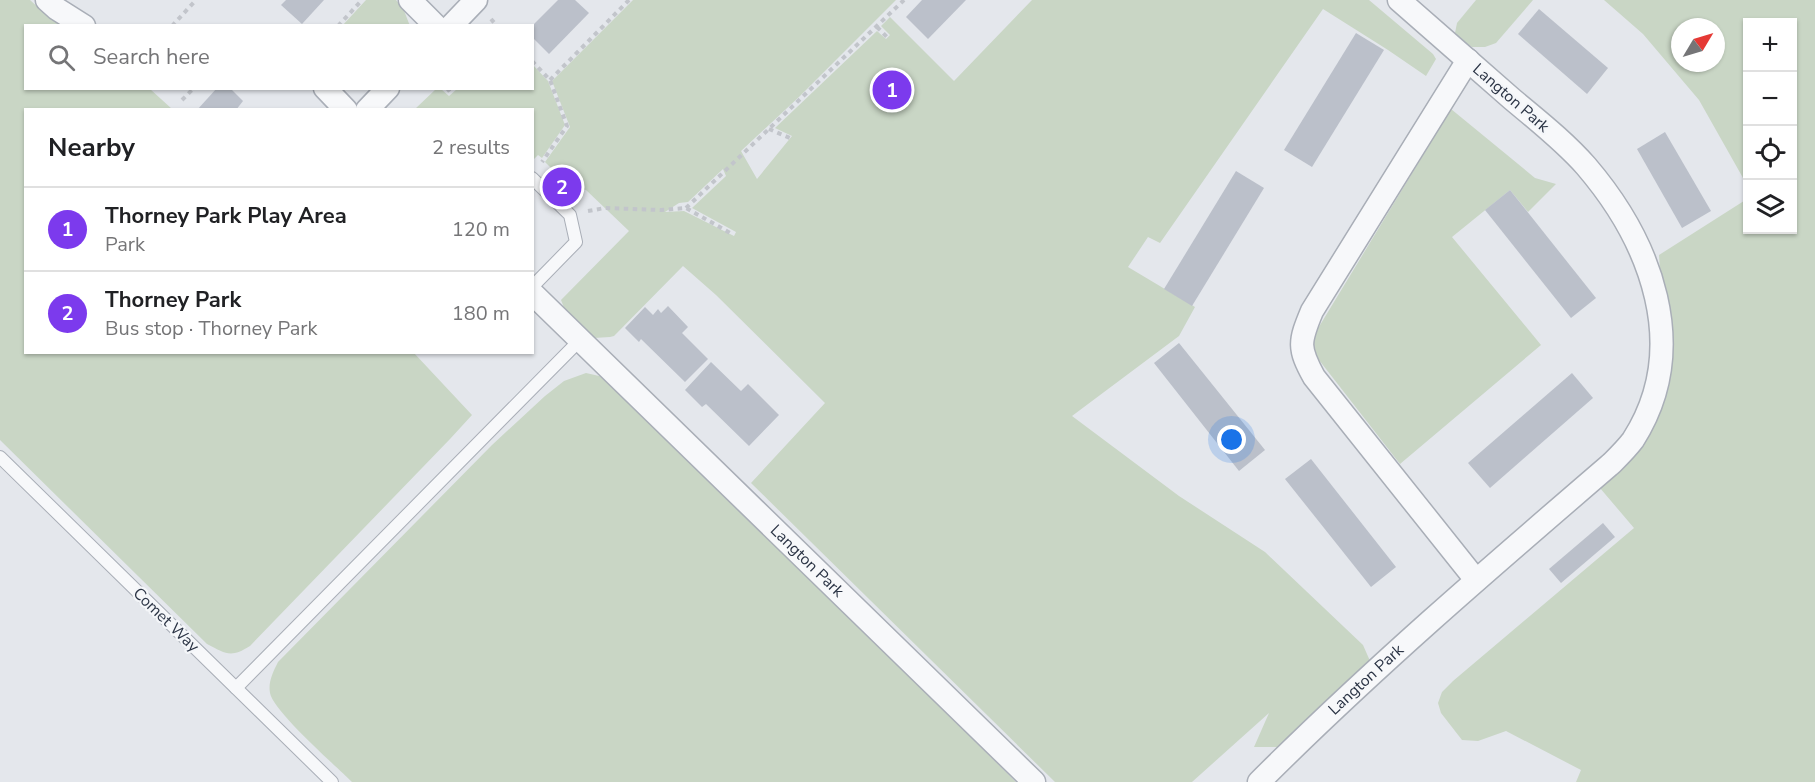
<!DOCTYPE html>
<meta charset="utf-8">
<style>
:root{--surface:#fff;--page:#f6f6f6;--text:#202124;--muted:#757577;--line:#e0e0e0;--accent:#7c3aed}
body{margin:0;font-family:"Nunito Sans",sans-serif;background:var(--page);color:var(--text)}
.controls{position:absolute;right:18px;top:18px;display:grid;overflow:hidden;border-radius:0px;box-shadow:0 2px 4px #0004}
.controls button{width:54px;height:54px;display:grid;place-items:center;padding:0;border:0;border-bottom:2px solid var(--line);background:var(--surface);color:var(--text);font:30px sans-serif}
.compass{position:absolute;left:1671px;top:18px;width:54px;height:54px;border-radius:50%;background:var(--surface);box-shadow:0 2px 4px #0004;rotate:52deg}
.you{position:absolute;left:1232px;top:440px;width:21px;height:21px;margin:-15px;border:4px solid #fff;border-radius:50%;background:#1a73e8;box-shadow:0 0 0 9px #1a73e833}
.badge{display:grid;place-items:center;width:39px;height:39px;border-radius:50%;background:var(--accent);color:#fff;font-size:20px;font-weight:700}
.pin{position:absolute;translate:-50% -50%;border:3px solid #fff;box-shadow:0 2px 6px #0006}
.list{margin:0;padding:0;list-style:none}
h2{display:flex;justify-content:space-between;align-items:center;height:78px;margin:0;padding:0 24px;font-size:26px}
h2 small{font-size:20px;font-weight:400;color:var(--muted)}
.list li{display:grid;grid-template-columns:39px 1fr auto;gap:18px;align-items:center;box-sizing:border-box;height:84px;padding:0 24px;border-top:2px solid var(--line)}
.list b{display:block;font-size:22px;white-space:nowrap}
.list p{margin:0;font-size:20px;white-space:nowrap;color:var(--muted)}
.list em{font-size:20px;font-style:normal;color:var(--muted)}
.icon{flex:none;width:33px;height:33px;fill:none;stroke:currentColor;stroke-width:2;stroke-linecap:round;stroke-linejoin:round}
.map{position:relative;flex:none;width:1815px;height:782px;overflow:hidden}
.search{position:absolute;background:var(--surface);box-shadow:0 2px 4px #0004;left:24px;top:24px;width:510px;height:66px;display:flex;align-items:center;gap:15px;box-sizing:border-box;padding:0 21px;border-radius:0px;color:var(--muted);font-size:22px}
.panel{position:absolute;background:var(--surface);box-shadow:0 2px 4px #0004;left:24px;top:108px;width:510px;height:246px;border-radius:0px}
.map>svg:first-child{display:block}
.green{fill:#c9d6c5;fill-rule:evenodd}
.building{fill:#bbc0ca}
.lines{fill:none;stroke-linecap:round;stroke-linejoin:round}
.lane-casing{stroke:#a9aeb7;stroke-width:14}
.street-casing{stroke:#a9aeb7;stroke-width:25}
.path{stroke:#c2c5cb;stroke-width:4;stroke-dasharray:4.5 4.5;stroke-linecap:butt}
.lane{stroke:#f7f8fa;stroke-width:12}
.street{stroke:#f7f8fa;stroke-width:22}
.labels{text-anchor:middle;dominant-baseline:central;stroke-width:4.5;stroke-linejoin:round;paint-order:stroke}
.street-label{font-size:16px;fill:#2b3445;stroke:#f4f6f9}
</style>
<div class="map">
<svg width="1815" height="782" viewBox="0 0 1815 782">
<rect width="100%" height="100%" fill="#e4e7ec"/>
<!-- green -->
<g class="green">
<path d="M0 0H30L42 11 68 25 26 26V88L150 89 172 109 26 110V352L414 353 472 415 450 439 250 646C231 658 226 654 207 644L0 440Z"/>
<polygon points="366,0 396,0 403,8 410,26 342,26"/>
<path d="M633 0H896L800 96 741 151 757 179 792 136 775 128 877 31 886 39 890 35 881 26 890 17 954 81 1032 0H1369L1433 54 1436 59 1426 76 1388 50 1323 9 1160 243 1148 237 1128 267 1195 307 1179 336 1072 416 1179 496 1265 552 1363 645 1374 670 1287 747H1254L1269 713 1192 782H1055L751 483 825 403 716 295 683 266 614 336 610 337 594 338 565 310 561 300 629 231 586 190 570 187 545 162 570 127 552 81ZM723 169 726 176 692 208 736 232 734 236 684 211 665 212 679 203 688 202Z"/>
<polygon points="1476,0 1533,0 1496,43 1485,47 1472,47 1460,39 1455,33 1457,23"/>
<path d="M1604 0H1815V782H1576L1581 770 1506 731 1478 741 1462 740 1441 713 1438 703 1442 692 1453 681 1634 528 1594 481 1669 372 1671 312 1660 271 1659 255 1747 199 1748 230H1792V22H1748L1747 185 1699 100 1643 34ZM1680 27H1716V63H1680Z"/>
<polygon points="533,65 548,81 565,125 542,158 538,155 533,160 532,110 415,109 436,89 441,89 449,96 457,89 532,88"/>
<polygon points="1451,109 1535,178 1556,184 1528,212 1510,190 1452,237 1541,345 1400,464 1312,351 1314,335"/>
<path d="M586 373 608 378 1016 782H352C336 766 273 711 270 693 268 682 273 672 278 662L492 445 545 396 564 381Z"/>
</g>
<!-- building -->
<g class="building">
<polygon points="286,0 324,0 302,24 281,5"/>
<polygon points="558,0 575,0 589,13 549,54 532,37 532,26"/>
<polygon points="922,0 966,0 928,39 906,17"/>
<polygon points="1539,9 1608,68 1587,94 1518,34"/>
<polygon points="1356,33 1384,50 1312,167 1284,150"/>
<polygon points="217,88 230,88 243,101 236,110 197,110"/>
<polygon points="1665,132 1711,211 1682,228 1637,149"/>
<polygon points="1236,171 1264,188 1192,306 1164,289"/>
<polygon points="1510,190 1596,298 1571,318 1485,210"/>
<polygon points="668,306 688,327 682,333 708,359 685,382 641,339 639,342 625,328 645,307 653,315 658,309 661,313"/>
<polygon points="1179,343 1265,450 1239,471 1154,363"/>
<polygon points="711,362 741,391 748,384 779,415 749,446 706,404 702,407 685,390"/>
<polygon points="1572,373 1593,398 1490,488 1468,463"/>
<polygon points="1311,459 1396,567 1371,587 1285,479"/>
<polygon points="1603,523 1615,537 1561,583 1549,569"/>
</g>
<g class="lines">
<!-- lane casing -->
<g class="lane-casing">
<g id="lane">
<polyline points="532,178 570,215 576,242 532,287"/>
<polyline points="0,457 332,782"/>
<polyline points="236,688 580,340"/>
</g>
</g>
<!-- street casing -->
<g class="street-casing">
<g id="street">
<polyline points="47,0 57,9 84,26"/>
<polyline points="410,0 436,26"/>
<polyline points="451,26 476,0"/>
<path d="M1468 60 1312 311C1299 342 1298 348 1314 377L1476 580"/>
<polyline points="325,88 346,110"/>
<polyline points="367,110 388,88"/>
<path id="s1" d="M532 293 1034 782"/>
<path id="s2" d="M1259 782C1371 670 1491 567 1612 463 1619 456 1627 448 1633 440 1692 348 1651 242 1586 166 1564 141 1537 120 1512 99 1474 66 1437 33 1399 0"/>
</g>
</g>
<!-- path -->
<g class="path">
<polyline points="491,19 497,26"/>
<polyline points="172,26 196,0"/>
<polyline points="338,26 362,0"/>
<polyline points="877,27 888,38"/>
<polyline points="532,61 550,80 567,126 542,162"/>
<polyline points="550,80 629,0"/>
<polyline points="447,88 450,92 453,88"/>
<polyline points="182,100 194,88"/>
<polyline points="769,129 790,138"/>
<polyline points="686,208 904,0"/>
<polyline points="588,211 605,208 661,210 686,208 732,234"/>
</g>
<!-- lane -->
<use href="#lane" class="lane"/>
<!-- street -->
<use href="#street" class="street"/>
</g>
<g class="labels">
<!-- street labels -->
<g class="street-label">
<text transform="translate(1511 98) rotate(41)">Langton Park</text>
<text stroke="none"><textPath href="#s1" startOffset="384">Langton Park</textPath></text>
<text transform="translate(166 620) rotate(44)">Comet Way</text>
<text stroke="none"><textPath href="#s2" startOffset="148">Langton Park</textPath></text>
</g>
</g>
</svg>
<div class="controls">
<button>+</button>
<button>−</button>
<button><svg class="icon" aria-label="locate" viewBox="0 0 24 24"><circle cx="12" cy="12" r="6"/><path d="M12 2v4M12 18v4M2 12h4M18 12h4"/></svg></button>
<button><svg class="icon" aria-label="layers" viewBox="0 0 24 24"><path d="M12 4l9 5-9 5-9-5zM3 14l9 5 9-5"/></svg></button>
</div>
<svg class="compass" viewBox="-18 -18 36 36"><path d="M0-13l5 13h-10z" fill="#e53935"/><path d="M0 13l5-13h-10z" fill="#757577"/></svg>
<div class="you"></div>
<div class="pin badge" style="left:892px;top:90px">1</div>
<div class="pin badge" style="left:562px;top:187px">2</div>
<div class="search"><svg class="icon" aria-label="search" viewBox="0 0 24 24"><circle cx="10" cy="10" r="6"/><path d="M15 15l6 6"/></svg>Search here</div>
<section class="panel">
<h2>Nearby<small>2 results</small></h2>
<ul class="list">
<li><span class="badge">1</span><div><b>Thorney Park Play Area</b><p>Park</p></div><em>120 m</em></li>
<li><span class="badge">2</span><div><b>Thorney Park</b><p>Bus stop · Thorney Park</p></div><em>180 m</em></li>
</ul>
</section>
</div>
